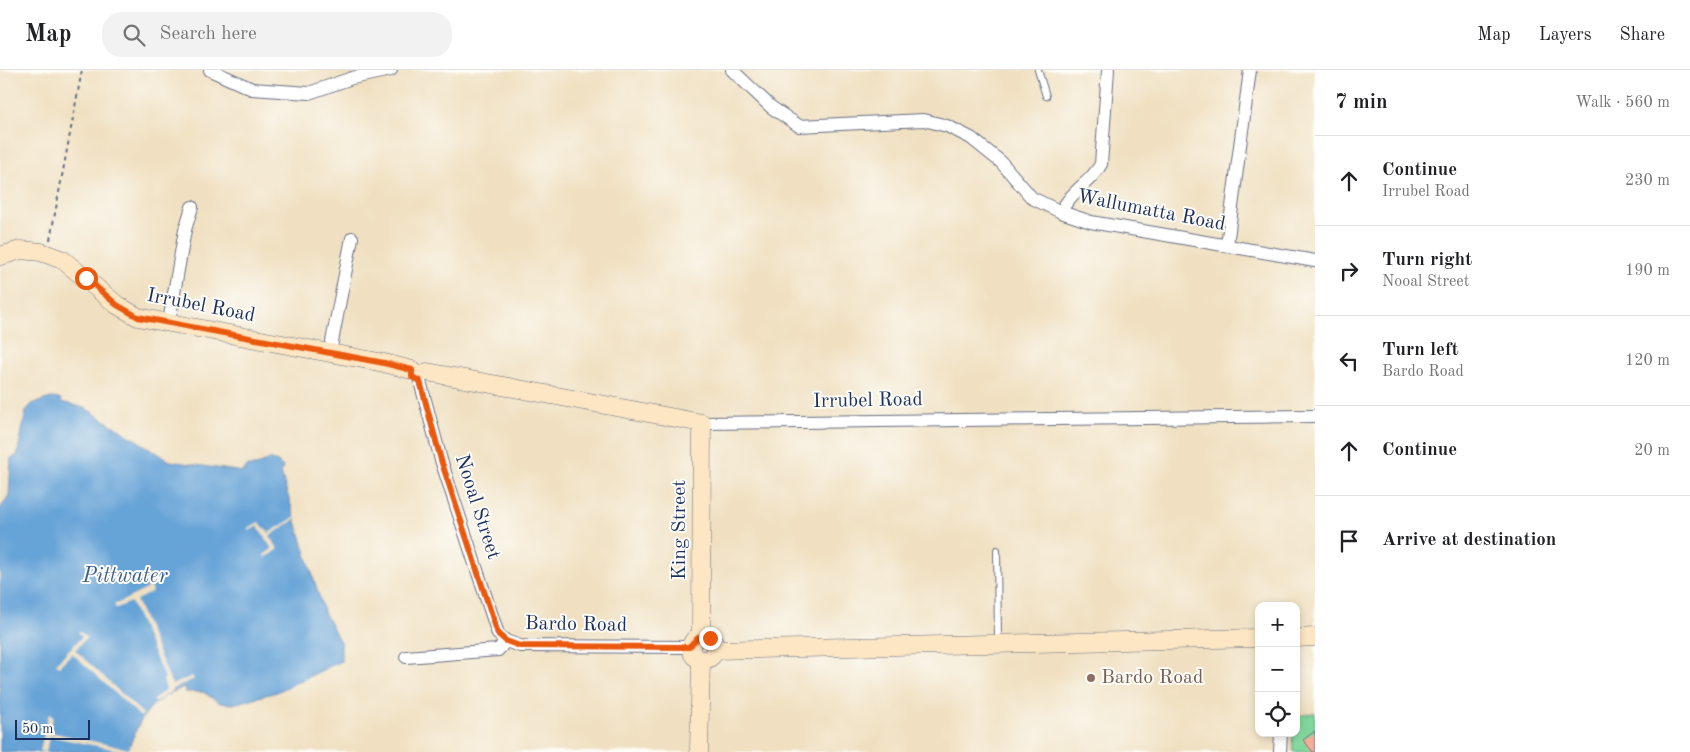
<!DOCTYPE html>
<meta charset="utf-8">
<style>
:root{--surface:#fff;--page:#f2f2f2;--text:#202124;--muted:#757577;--line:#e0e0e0}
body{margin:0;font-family:"Old Standard TT",serif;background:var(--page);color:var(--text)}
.controls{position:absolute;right:15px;bottom:15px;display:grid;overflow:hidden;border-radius:10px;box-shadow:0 2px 8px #0003}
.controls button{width:45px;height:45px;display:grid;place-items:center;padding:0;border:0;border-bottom:1px solid var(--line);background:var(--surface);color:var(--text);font:25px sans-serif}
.scale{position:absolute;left:15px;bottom:12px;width:75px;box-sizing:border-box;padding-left:5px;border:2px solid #1b2f5e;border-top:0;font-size:14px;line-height:18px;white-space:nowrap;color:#1b2f5e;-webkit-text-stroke:4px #fdfcf7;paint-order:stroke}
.stop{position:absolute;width:15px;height:15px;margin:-11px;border:4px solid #ea580c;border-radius:50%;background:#fff}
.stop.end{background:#ea580c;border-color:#fff;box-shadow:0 1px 5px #0008}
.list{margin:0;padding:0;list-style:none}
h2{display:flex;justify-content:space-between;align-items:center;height:65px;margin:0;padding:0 20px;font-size:21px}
h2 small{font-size:16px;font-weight:400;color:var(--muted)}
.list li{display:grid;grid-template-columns:32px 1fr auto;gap:15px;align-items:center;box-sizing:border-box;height:90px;padding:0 20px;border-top:1px solid var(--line)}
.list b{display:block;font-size:19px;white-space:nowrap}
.list p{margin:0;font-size:16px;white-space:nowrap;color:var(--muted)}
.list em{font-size:16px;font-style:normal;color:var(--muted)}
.icon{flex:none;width:28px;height:28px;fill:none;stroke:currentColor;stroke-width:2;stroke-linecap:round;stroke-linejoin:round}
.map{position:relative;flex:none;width:1315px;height:682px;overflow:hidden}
header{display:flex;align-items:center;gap:30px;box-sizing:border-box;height:70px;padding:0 25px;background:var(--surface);border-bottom:1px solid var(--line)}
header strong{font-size:24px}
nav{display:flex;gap:28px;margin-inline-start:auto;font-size:18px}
.search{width:350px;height:45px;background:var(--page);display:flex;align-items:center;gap:12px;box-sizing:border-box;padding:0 18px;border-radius:20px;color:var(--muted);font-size:19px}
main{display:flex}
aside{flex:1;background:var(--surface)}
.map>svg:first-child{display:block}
.green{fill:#80d79b;stroke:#4e837c}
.water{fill:#66a3d7;stroke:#40699a}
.pier{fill:#f0e0c1}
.building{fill:#f8a994}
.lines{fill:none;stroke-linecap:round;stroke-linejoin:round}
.lane-casing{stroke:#666d81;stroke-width:8}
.street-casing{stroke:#666d81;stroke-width:14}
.secondary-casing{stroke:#666d81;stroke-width:19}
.path{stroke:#666d81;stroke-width:2;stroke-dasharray:4 4;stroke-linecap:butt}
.lane{stroke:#fff;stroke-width:6}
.street{stroke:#fff;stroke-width:12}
.secondary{stroke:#fce6c4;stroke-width:18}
.route{stroke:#ea580c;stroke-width:6}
.education-dot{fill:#8d6e63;stroke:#fdfcf7;stroke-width:2}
.labels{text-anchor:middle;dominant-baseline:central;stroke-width:4;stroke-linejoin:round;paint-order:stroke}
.street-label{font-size:20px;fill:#1b2f5e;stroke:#fdfcf7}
.education-label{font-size:20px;fill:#785e54;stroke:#fdfcf7;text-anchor:start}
.water-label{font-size:21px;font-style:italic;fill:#395d8e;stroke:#fdfcf7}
</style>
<header>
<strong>Map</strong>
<div class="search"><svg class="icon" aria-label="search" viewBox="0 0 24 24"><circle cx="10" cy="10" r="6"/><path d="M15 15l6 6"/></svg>Search here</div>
<nav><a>Map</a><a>Layers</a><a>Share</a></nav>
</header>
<main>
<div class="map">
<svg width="1315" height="682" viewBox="0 0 1315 682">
<rect width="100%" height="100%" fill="#fdfcf7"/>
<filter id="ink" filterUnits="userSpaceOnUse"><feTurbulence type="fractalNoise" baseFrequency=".02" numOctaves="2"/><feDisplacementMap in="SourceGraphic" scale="10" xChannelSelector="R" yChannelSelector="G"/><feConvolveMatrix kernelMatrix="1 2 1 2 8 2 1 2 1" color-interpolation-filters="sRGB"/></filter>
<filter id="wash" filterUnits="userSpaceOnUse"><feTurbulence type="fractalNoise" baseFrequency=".0096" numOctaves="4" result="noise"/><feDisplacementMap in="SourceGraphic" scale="20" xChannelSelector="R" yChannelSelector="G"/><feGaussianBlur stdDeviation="1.12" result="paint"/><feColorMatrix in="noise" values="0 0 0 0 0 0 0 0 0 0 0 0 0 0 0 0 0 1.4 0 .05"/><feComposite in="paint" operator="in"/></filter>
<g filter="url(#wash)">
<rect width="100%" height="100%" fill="#f0e0c1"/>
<!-- green -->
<polygon class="green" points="1315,643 1315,682 1293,682 1292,663 1296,663 1296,646"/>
<!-- water -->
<path class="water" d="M51 328 61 329V332L85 338 170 391 243 402 247 396H257L269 389 278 392 283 397 281 403 324 542 341 574V591L277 622 233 634 220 633 203 622H185L184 617C147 632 141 647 127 682H0V439L9 425 11 388 17 386 26 341 32 334Z"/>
<!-- pier -->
<g class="pier">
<polygon points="295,447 295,449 270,466 278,479 265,488 264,485 272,479 258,456 249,461 248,458 259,452 269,463"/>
<polygon points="149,514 152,522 136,530 172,615 192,606 194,609 172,619 172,621 155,632 153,630 166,619 163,610 165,608 131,532 116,538 114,535 147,519 146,516"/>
<polygon points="79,561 87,567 75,580 143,644 141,647 72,583 59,596 56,593 82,567 78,562"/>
<polygon points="49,644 53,646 50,662 128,679 127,682 49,666 46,682 40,681"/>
</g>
<g id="blocks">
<!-- building -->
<polygon class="building" points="1315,661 1315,682 1313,682 1303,670"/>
</g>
</g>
<g filter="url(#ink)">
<use href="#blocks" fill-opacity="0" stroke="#666d81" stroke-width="1"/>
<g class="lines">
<!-- lane casing -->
<g class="lane-casing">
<g id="lane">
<polyline points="1038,0 1046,26"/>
<polyline points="997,480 998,572"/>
</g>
</g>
<!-- street casing -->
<g class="street-casing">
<g id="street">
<polyline points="210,0 252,19 309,23 352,8 391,0"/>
<polyline points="732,0 771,37 799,56 924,50 947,56 971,68 1001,92 1032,128 1061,142 1091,152 1315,191"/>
<path d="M1061 142C1071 120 1091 113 1101 94L1108 0"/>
<polyline points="1227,175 1250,0"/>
<polyline points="169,252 185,160 192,137"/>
<polyline points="330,282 352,168"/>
<polyline points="420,311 441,390 498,564 506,571 520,576 691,577"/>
<polyline points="702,353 1315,346"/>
<polyline points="406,587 498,580 506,571"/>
<polyline points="1280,682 1281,663"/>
</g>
</g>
<!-- secondary casing -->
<g class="secondary-casing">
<g id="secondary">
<polyline points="0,186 21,180 41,182 63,190 117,235 138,247 384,293 412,300"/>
<polyline points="427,302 702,353 701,566"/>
<circle cx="703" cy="578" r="12"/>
<polyline points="1296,568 1315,567"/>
<polyline points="715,580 1259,568"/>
<polyline points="699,682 701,590"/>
</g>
</g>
<!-- path -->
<polyline class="path" points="50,170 82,0"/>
<!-- lane -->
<use href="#lane" class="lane"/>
<!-- street -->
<use href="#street" class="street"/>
<!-- secondary -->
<use href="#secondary" class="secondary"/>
</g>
</g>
<g class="lines" filter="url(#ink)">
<!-- route -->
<path class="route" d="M86 208 117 235 138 247 384 293 412 300V307L420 311 441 390 498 564 506 571 520 576 689 577C695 571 699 563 710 568"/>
</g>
<!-- markers -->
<circle class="education-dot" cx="1091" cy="608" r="5"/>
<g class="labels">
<!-- street labels -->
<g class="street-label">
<text transform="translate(1151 141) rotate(11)">Wallumatta Road</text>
<text transform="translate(201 236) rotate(11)">Irrubel Road</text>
<text transform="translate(868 331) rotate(-1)">Irrubel Road</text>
<text transform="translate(477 437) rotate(72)">Nooal Street</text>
<text transform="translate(680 460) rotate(-90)">King Street</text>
<text transform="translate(576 555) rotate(1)">Bardo Road</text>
</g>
<!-- education labels -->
<g class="education-label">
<text x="1101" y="608">Bardo Road</text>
</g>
<!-- water labels -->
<g class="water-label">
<text x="125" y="506">Pittwater</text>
</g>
</g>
</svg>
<div class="controls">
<button>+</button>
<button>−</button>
<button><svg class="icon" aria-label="locate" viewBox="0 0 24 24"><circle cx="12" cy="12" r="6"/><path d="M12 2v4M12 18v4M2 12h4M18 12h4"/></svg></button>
</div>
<div class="scale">50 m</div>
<div class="stop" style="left:86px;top:208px"></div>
<div class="stop end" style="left:710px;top:568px"></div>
</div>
<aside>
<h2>7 min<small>Walk · 560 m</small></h2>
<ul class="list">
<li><svg class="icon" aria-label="ahead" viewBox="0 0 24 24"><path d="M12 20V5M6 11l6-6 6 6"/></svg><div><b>Continue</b><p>Irrubel Road</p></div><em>230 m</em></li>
<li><svg class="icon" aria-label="right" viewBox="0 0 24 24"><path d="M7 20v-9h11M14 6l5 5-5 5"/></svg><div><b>Turn right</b><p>Nooal Street</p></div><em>190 m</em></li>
<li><svg class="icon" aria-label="left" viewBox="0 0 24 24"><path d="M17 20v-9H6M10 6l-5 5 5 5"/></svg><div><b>Turn left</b><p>Bardo Road</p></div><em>120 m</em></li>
<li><svg class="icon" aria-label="ahead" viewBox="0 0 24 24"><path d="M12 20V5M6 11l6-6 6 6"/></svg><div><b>Continue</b></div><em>20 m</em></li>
<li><svg class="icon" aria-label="arrive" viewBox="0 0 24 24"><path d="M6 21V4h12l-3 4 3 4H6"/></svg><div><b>Arrive at destination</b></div></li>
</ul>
</aside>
</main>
